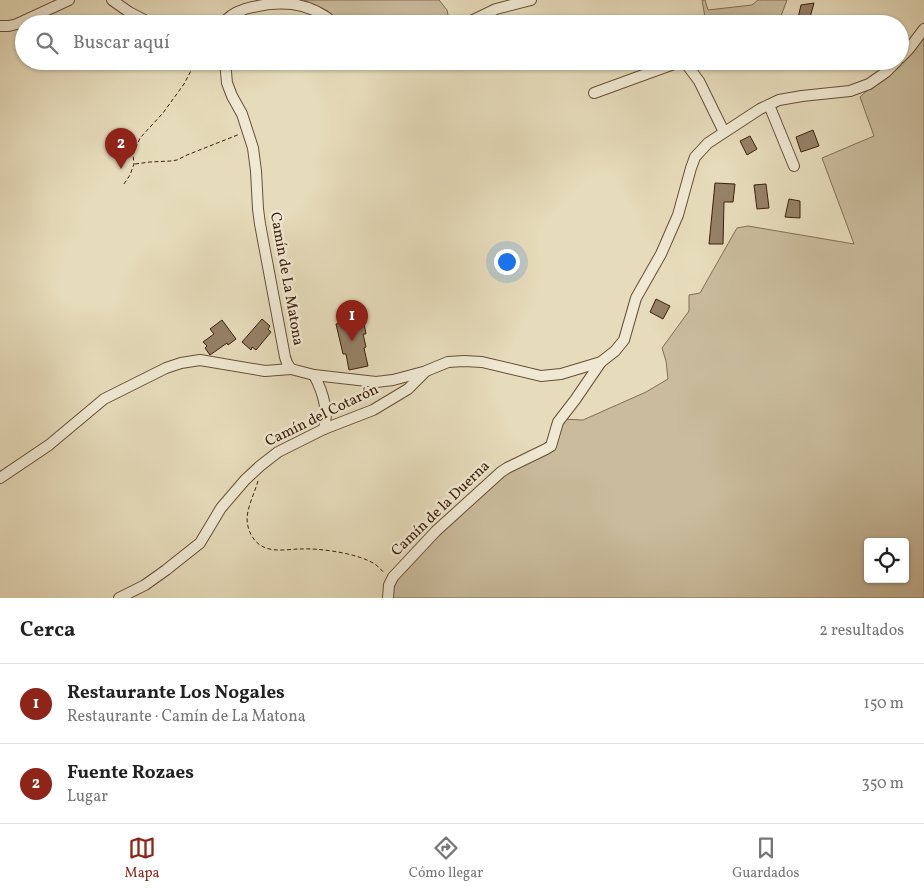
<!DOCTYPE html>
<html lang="es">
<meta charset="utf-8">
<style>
:root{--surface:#fff;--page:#f2f2f2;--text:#222;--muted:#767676;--line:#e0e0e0;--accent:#8f2418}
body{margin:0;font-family:Vollkorn,serif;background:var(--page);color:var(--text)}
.controls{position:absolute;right:15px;bottom:15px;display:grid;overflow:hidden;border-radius:5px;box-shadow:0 1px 4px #0004}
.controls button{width:45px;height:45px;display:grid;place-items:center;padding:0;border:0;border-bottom:1px solid var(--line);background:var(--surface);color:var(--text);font:25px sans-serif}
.you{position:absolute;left:506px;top:261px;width:18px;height:18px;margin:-12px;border:4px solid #fff;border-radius:50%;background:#1a73e8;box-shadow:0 0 0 8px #1a73e833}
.badge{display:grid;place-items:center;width:32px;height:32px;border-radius:50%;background:var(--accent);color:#fff;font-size:16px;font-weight:700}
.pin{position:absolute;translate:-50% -41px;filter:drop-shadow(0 1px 2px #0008)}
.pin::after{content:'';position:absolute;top:26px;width:18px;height:15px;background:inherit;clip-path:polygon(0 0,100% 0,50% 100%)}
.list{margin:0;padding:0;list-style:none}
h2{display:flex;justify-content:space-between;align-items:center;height:65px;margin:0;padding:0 20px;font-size:21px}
h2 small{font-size:16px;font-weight:400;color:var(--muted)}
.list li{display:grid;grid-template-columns:32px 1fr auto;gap:15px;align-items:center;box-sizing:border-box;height:80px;padding:0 20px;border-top:1px solid var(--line)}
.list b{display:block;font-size:19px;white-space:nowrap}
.list p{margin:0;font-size:16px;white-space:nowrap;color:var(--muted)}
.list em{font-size:16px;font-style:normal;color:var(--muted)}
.icon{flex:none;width:28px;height:28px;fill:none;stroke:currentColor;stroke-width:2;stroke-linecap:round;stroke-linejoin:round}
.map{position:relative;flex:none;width:924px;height:598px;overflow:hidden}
.search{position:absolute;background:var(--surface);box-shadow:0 1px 4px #0004;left:15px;right:15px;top:15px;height:55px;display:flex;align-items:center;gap:12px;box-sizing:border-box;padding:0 18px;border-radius:28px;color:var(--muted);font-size:19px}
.sheet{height:225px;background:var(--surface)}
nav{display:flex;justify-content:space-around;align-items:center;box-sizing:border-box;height:70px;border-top:1px solid var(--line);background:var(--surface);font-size:14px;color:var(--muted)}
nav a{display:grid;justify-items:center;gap:2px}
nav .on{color:var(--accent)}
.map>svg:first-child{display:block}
.green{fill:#c9bb9c;stroke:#836e54;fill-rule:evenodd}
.building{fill:#958166;stroke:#3d200b}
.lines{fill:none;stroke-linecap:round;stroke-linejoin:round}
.minor-casing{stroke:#674f37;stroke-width:12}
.path{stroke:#3d200b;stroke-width:1;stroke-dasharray:4 2.5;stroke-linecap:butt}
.minor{stroke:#efe8d2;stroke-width:10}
.labels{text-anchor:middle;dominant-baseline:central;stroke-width:5;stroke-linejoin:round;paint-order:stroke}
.street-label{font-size:15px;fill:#3d200b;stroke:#efe8d2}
</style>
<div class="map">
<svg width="924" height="598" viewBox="0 0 924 598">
<rect width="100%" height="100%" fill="#e6dbba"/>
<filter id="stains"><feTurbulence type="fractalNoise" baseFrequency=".004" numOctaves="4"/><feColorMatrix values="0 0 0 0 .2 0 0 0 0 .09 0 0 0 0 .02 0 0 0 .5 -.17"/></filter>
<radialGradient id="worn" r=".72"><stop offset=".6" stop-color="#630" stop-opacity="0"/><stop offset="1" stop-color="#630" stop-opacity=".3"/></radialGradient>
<!-- green -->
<g class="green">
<polygon points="304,0 439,0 447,10 450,24 341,24 328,11"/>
<polygon points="702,0 705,0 708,10 752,5 758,0 787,0 778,24 743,24 742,22 705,17"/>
<path d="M924 38V598H388L393 577 501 472 546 449 560 419 583 420 646 392 668 379 666 361 662 348 689 311V295L700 293 737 228 748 226 854 244 822 158 874 136 860 97ZM868 542H905V579H868Z"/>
</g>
<!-- building -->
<g class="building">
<polygon points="814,3 809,21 798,18 801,5"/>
<polygon points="813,130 819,146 801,152 796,137"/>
<polygon points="750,136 757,149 747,155 740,141"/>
<polygon points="715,183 735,184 733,202 724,202 723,244 709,244"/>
<polygon points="766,184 769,208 757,209 754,185"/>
<polygon points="789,199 800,201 800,218 785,217"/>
<polygon points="656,299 670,306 663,319 650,312"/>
<polygon points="363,318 366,334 363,334 366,347 364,348 368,366 349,370 346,354 343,354 336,324"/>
<polygon points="262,319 270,326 268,329 271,332 256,350 252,347 251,350 242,342"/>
<polygon points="222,320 236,339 228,345 227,343 210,355 205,348 207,346 203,342 214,334 210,329"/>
</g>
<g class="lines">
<!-- minor casing -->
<g class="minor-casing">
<g id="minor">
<polyline points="112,0 129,12 152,24"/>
<path d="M223 24C228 16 236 12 245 9 278 0 308 0 335 24"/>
<polyline points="465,24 496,9 531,0"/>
<polyline points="0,26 9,26 17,24 69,0"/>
<polyline points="900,58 908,50 924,29"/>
<polyline points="225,61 227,83 232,96 242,114 253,148 256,171 258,209 260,224 285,357 287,363 291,369 314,375 376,382 393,380 423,372"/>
<polyline points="684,61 699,81 724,132"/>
<polyline points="594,93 682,61"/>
<polyline points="769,105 794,166"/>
<path d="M314 375C323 392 329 410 324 429"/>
<polyline points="0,478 49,445 104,399 166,368 181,363 200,360 265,371 291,369"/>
<polyline points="119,598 145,585 166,570 200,543 221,508 245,480 260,466 278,452 324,429 373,410 408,389 426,371 448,362 464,361 482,362 541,376 561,374 601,362 615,351 624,340 636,298 661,254 678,215 691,168 695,157 708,143 760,109 779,100 802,96 850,91 869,84 886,72 897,61"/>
<polyline points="388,598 389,585 393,577 436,531 501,472 507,468 546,449 551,446 558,422 575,400 601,362"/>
</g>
</g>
<!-- path -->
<g class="path">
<polyline points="135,164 150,162 171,161 177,160 187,155 240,134"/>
<polyline points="124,184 130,175 134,164 133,154 140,138 163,113 184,84 196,61"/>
<path d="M258 481C255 492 248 505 247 518 247 531 254 544 266 548 277 552 290 549 301 549 319 548 353 553 369 561 375 563 380 568 384 573"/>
</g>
<!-- minor -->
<use href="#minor" class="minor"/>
</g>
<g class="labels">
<!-- street labels -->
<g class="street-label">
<text transform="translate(286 279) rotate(80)">Camín de La Matona</text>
<text transform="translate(322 416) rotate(-26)">Camín del Cotarón</text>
<text transform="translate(441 509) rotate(-44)">Camín de la Duerna</text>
</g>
</g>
<rect width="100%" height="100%" filter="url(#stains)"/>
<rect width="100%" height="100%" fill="url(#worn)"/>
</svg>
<div class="controls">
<button><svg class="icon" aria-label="locate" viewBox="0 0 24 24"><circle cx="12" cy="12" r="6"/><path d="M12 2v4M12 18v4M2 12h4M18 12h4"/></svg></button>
</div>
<div class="you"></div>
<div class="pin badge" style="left:352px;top:341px">1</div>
<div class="pin badge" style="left:121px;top:169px">2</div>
<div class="search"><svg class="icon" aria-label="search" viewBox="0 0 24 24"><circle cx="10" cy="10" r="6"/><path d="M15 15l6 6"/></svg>Buscar aquí</div>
</div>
<section class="sheet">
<h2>Cerca<small>2 resultados</small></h2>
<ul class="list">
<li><span class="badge">1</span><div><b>Restaurante Los Nogales</b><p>Restaurante · Camín de La Matona</p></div><em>150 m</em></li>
<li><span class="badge">2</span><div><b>Fuente Rozaes</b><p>Lugar</p></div><em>350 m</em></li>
</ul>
</section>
<nav>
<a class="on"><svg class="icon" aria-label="map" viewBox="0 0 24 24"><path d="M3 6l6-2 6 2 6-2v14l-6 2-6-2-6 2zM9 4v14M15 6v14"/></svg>Mapa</a>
<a><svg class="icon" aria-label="directions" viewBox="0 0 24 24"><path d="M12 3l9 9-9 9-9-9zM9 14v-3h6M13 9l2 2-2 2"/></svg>Cómo llegar</a>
<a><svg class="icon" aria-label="saved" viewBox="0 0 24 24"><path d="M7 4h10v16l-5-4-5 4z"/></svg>Guardados</a>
</nav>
